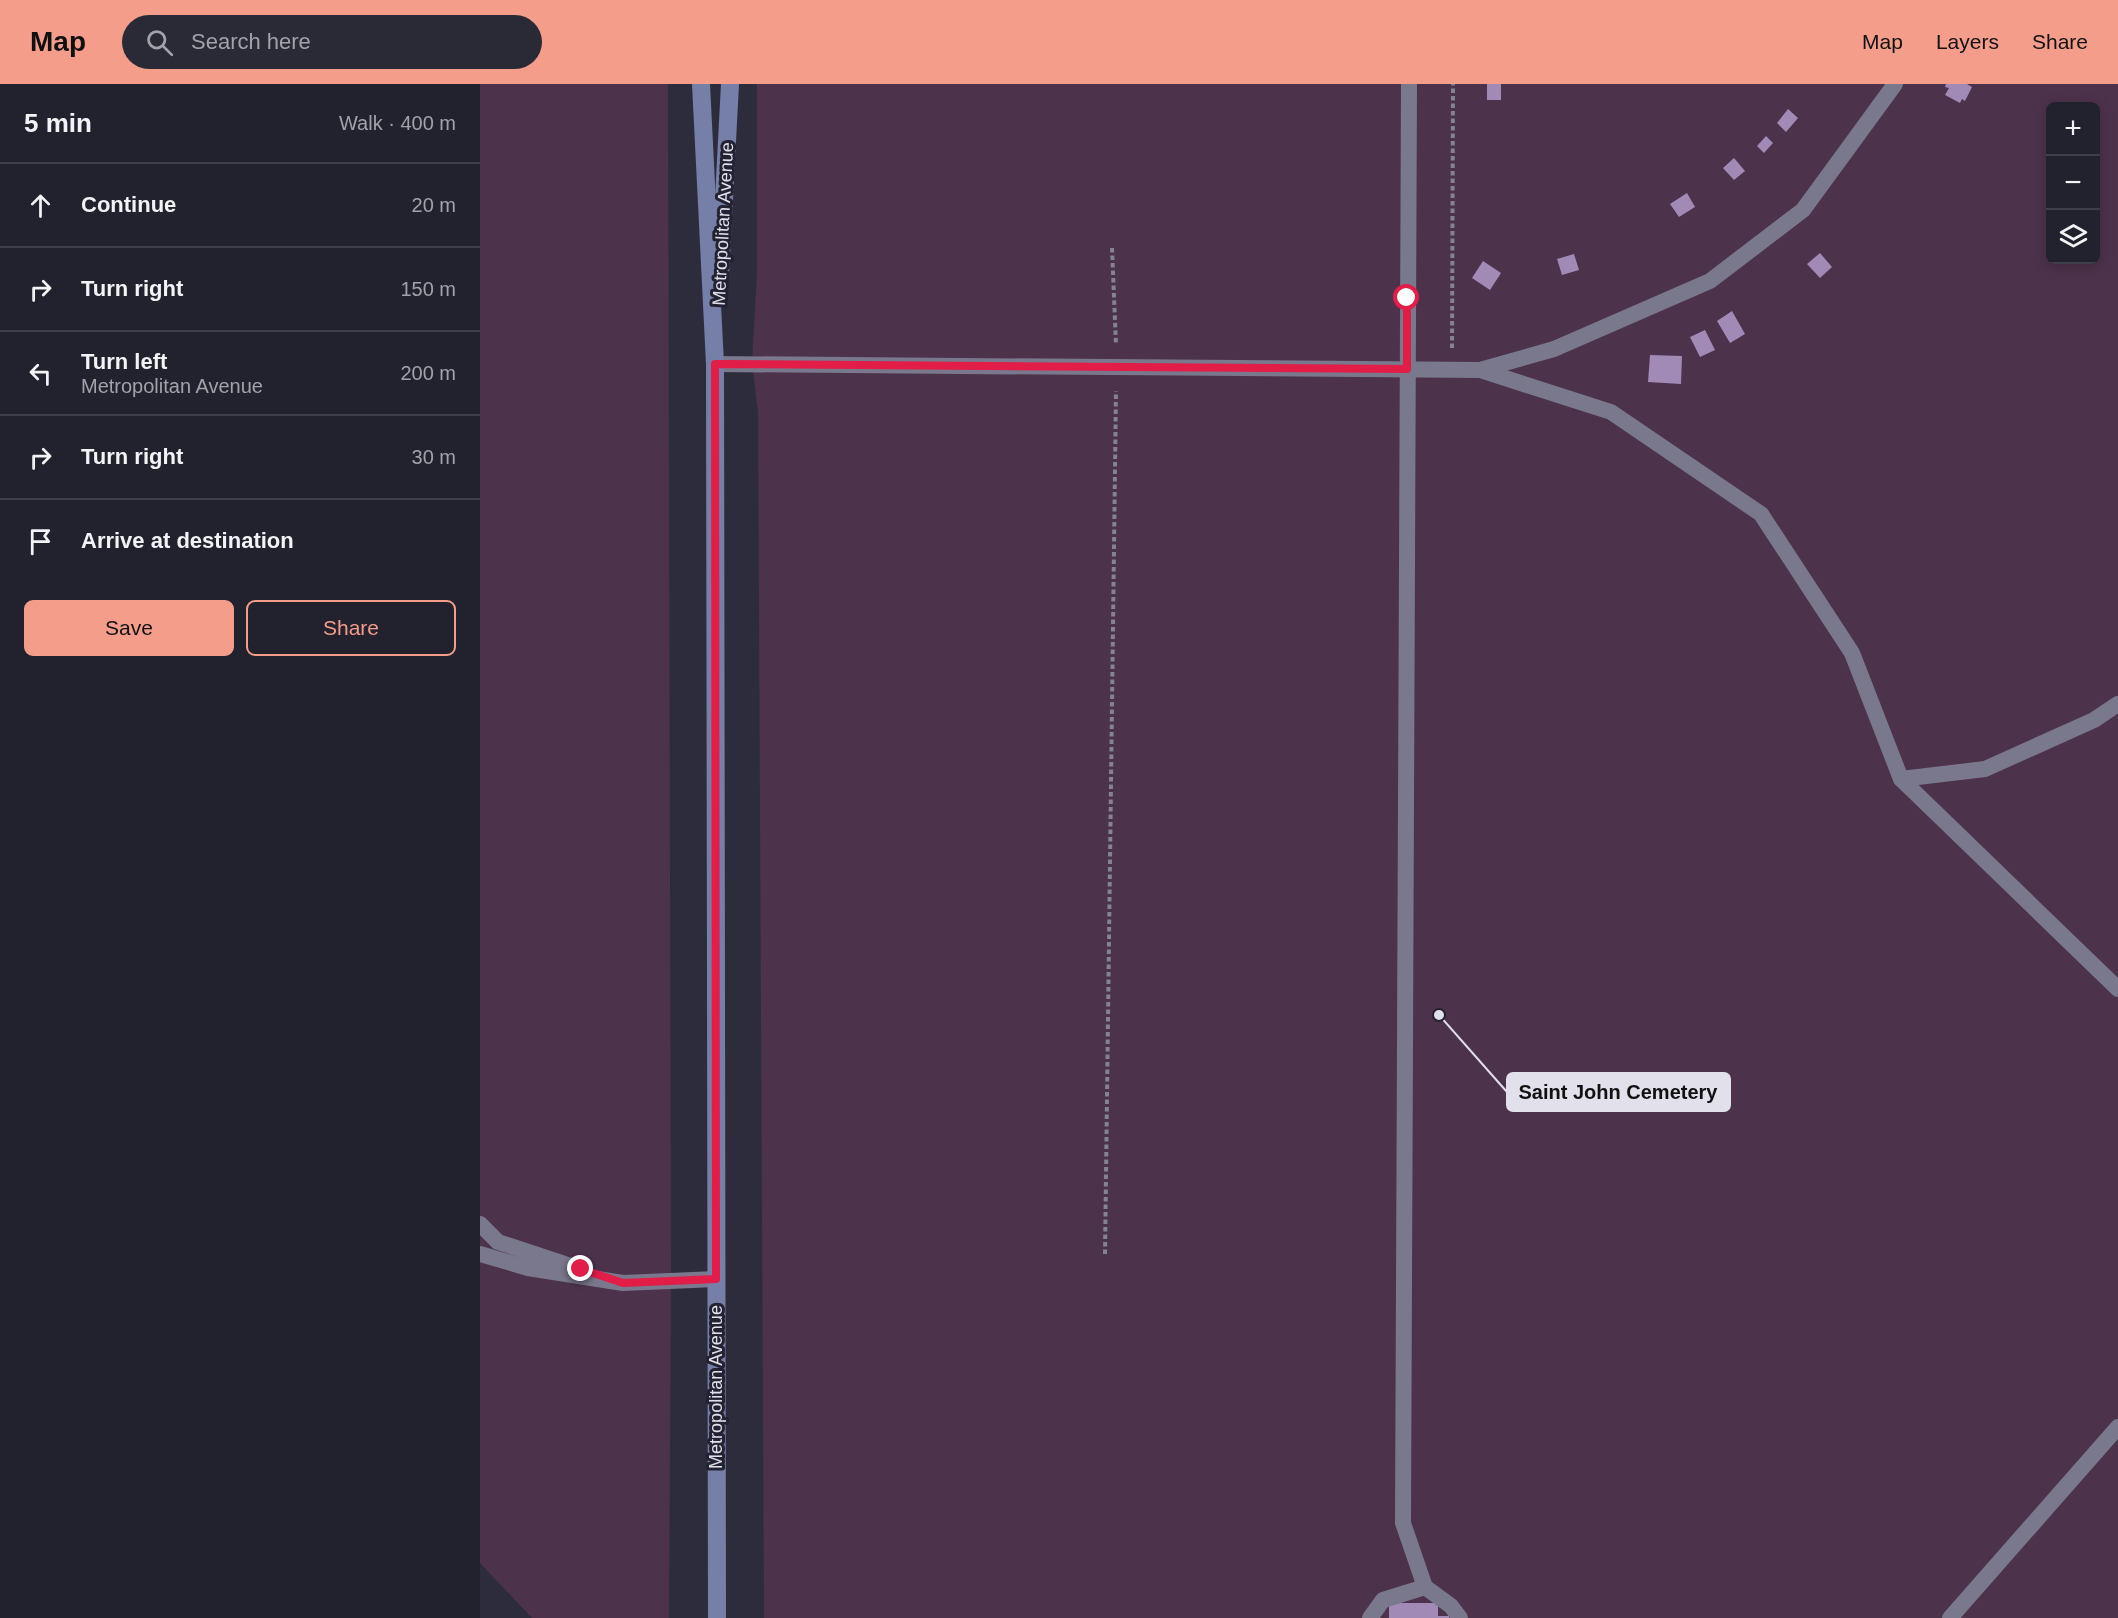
<!DOCTYPE html>
<meta charset="utf-8">
<style>
:root{--surface:#22212e;--page:#2a2936;--text:#f1f3f6;--muted:#a2a3aa;--line:#3f3e4a;--accent:#f49d8b}
body{margin:0;font-family:Helvetica,sans-serif;background:var(--page);color:var(--text)}
.controls{position:absolute;right:18px;top:18px;display:grid;overflow:hidden;border-radius:9px;box-shadow:0 3px 15px #0003}
.controls button{width:54px;height:54px;display:grid;place-items:center;padding:0;border:0;border-bottom:2px solid var(--line);background:var(--surface);color:var(--text);font:30px sans-serif}
.stop{position:absolute;width:18px;height:18px;margin:-14px;border:4px solid #e11d48;border-radius:50%;background:#fff}
.stop.end{background:#e11d48;border-color:#fff;box-shadow:0 2px 6px #0008}
.list{margin:0;padding:0;list-style:none}
h2{display:flex;justify-content:space-between;align-items:center;height:78px;margin:0;padding:0 24px;font-size:26px}
h2 small{font-size:20px;font-weight:400;color:var(--muted)}
.list li{display:grid;grid-template-columns:39px 1fr auto;gap:18px;align-items:center;box-sizing:border-box;height:84px;padding:0 24px;border-top:2px solid var(--line)}
.list b{display:block;font-size:22px;white-space:nowrap}
.list p{margin:0;font-size:20px;white-space:nowrap;color:var(--muted)}
.list em{font-size:20px;font-style:normal;color:var(--muted)}
.actions{display:flex;gap:12px;padding:18px 24px}
.actions a{flex:1;padding:14px 0;border:2px solid var(--accent);border-radius:9px;text-align:center;font-size:21px;color:var(--accent)}
.actions .main{background:var(--accent);color:#111}
.icon{flex:none;width:33px;height:33px;fill:none;stroke:currentColor;stroke-width:2;stroke-linecap:round;stroke-linejoin:round}
.map{position:relative;flex:none;width:1638px;height:1534px;overflow:hidden}
header{display:flex;align-items:center;gap:36px;box-sizing:border-box;height:84px;padding:0 30px;background:var(--accent);color:#111}
header strong{font-size:28px}
nav{display:flex;gap:33px;margin-inline-start:auto;font-size:21px}
.search{width:420px;height:54px;background:var(--page);display:flex;align-items:center;gap:15px;box-sizing:border-box;padding:0 21px;border-radius:33px;color:var(--muted);font-size:22px}
main{display:flex}
aside{flex:1;background:var(--surface)}
.map>svg:first-child{display:block}
.green{fill:#4d324b;fill-rule:evenodd}
.building{fill:#a18ab6}
.lines{fill:none;stroke-linecap:round;stroke-linejoin:round}
.path{stroke:#848391;stroke-width:4;stroke-dasharray:4.5 3;stroke-linecap:butt}
.lane{stroke:#79788c;stroke-width:16}
.secondary{stroke:#757fa8;stroke-width:18}
.route{stroke:#e11d48;stroke-width:8}
.labels{text-anchor:middle;dominant-baseline:central;stroke-width:6;stroke-linejoin:round;paint-order:stroke}
.street-label{font-size:18px;fill:#e1e0eb;stroke:#232232}
.leader{fill:none;stroke:#e1e0eb;stroke-width:2}
.callout-dot{fill:#e1e0eb;stroke:#232232;stroke-width:2}
.callout{fill:#e1e0eb;stroke:#e1e0eb;stroke-width:2}
.callout-label{font-size:20px;text-anchor:middle;font-weight:bold;fill:#111}
</style>
<header>
<strong>Map</strong>
<div class="search"><svg class="icon" aria-label="search" viewBox="0 0 24 24"><circle cx="10" cy="10" r="6"/><path d="M15 15l6 6"/></svg>Search here</div>
<nav><a>Map</a><a>Layers</a><a>Share</a></nav>
</header>
<main>
<aside>
<h2>5 min<small>Walk · 400 m</small></h2>
<ul class="list">
<li><svg class="icon" aria-label="ahead" viewBox="0 0 24 24"><path d="M12 20V5M6 11l6-6 6 6"/></svg><div><b>Continue</b></div><em>20 m</em></li>
<li><svg class="icon" aria-label="right" viewBox="0 0 24 24"><path d="M7 20v-9h11M14 6l5 5-5 5"/></svg><div><b>Turn right</b></div><em>150 m</em></li>
<li><svg class="icon" aria-label="left" viewBox="0 0 24 24"><path d="M17 20v-9H6M10 6l-5 5 5 5"/></svg><div><b>Turn left</b><p>Metropolitan Avenue</p></div><em>200 m</em></li>
<li><svg class="icon" aria-label="right" viewBox="0 0 24 24"><path d="M7 20v-9h11M14 6l5 5-5 5"/></svg><div><b>Turn right</b></div><em>30 m</em></li>
<li><svg class="icon" aria-label="arrive" viewBox="0 0 24 24"><path d="M6 21V4h12l-3 4 3 4H6"/></svg><div><b>Arrive at destination</b></div></li>
</ul>
<div class="actions"><a class="main">Save</a><a>Share</a></div>
</aside>
<div class="map">
<svg width="1638" height="1534" viewBox="0 0 1638 1534">
<rect width="100%" height="100%" fill="#2d2c3d"/>
<!-- green -->
<g class="green">
<polygon points="0,0 188,0 191,1197 189,1534 52,1534 0,1479"/>
<path d="M277 0H1638V1534H284L278 328 272 279 277 189ZM1570 22H1616V176H1570Z"/>
</g>
<!-- building -->
<g class="building">
<rect x="1007" y="0" width="14" height="16"/>
<polygon points="1466,0 1487,0 1492,3 1485,17 1482,15 1480,19 1465,11 1469,4 1465,3"/>
<polygon points="1308,25 1318,34 1306,48 1297,39"/>
<polygon points="1286,52 1293,59 1284,69 1277,62"/>
<polygon points="1254,74 1265,87 1254,96 1243,84"/>
<polygon points="1207,109 1215,123 1199,133 1190,120"/>
<polygon points="1340,169 1352,183 1340,194 1327,180"/>
<polygon points="1094,170 1099,186 1082,191 1077,175"/>
<polygon points="1003,177 1021,189 1010,206 992,194"/>
<polygon points="1252,227 1265,250 1250,259 1237,237"/>
<polygon points="1225,246 1235,266 1220,273 1210,253"/>
<polygon points="1170,271 1202,272 1201,300 1168,298"/>
<polygon points="909,1519 958,1519 958,1532 969,1532 969,1534 909,1534"/>
</g>
<g class="lines">
<!-- path -->
<g class="path">
<polyline points="632,164 636,261"/>
<polyline points="972,264 973,0"/>
<polyline points="625,1170 636,307"/>
</g>
<!-- lane -->
<g class="lane">
<polyline points="929,0 923,1439 945,1503"/>
<polyline points="235,280 1000,286 1131,328 1281,430 1372,569 1421,695 1638,905"/>
<polyline points="1000,286 1074,265 1230,197 1323,126 1415,0"/>
<polyline points="1421,695 1505,685 1614,636 1638,620"/>
<polyline points="0,1140 18,1158 94,1183"/>
<polyline points="0,1170 48,1184 143,1199 236,1195"/>
<polyline points="890,1534 903,1516 945,1503 971,1522 980,1534"/>
<polyline points="1470,1534 1638,1343"/>
</g>
<!-- secondary -->
<g class="secondary">
<polyline points="221,0 235,280 237,1534"/>
<polyline points="240,191 250,0"/>
</g>
</g>
<g class="lines">
<!-- route -->
<polyline class="route" points="101,1185 143,1199 236,1195 235,280 927,285 927,214"/>
</g>
<g class="labels">
<!-- street labels -->
<g class="street-label">
<text transform="translate(243 140) rotate(-87)">Metropolitan Avenue</text>
<text transform="translate(236 1303) rotate(-90)">Metropolitan Avenue</text>
</g>
</g>
<!-- callouts -->
<path class="leader" d="M959 931L1027 1008"/>
<circle class="callout-dot" cx="959" cy="931" r="6"/>
<rect class="callout" x="1027" y="989" width="223" height="38" rx="6"/>
<g class="callout-label">
<text x="1138" y="1015">Saint John Cemetery</text>
</g>
</svg>
<div class="controls">
<button>+</button>
<button>−</button>
<button><svg class="icon" aria-label="layers" viewBox="0 0 24 24"><path d="M12 4l9 5-9 5-9-5zM3 14l9 5 9-5"/></svg></button>
</div>
<div class="stop" style="left:927px;top:214px"></div>
<div class="stop end" style="left:101px;top:1185px"></div>
</div>
</main>
